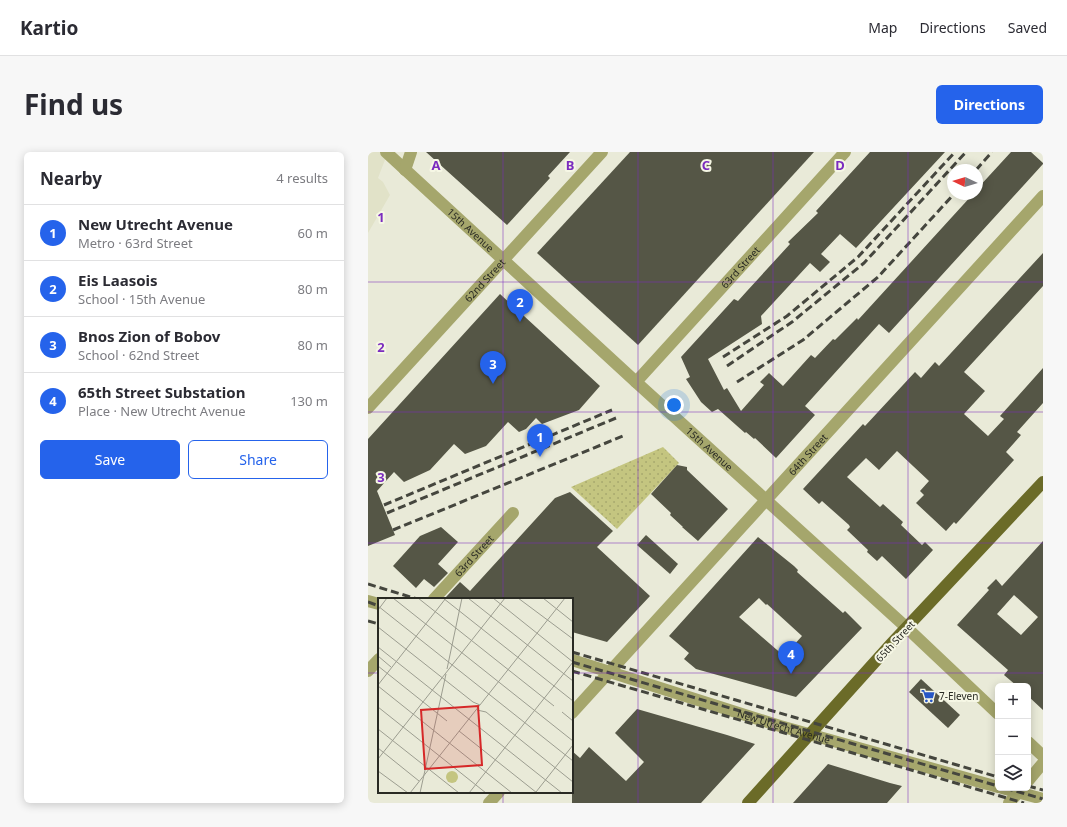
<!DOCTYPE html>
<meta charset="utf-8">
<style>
:root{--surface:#fff;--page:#f7f7f7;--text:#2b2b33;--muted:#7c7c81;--line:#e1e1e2;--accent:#2563eb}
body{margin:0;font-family:"Noto Sans",sans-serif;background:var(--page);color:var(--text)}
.controls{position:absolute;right:12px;bottom:12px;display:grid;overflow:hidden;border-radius:6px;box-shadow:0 2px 10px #0003}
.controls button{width:36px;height:36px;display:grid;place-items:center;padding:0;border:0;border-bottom:1px solid var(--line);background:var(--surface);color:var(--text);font:20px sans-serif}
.compass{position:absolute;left:579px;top:12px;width:36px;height:36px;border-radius:50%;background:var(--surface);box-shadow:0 2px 10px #0003;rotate:274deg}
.you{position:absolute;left:306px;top:253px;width:14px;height:14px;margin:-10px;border:3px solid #fff;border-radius:50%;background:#1a73e8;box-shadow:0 0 0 6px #1a73e833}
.badge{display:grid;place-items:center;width:26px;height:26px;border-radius:50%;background:var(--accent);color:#fff;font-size:13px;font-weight:700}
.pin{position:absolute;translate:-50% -33px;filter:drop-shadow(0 1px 2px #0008)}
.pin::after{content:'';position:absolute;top:21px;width:14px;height:12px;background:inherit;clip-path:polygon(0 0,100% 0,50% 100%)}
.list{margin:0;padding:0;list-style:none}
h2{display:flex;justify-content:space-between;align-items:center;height:52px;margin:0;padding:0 16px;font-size:17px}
h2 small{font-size:13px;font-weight:400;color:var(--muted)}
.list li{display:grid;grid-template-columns:26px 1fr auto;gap:12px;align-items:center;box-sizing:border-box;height:56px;padding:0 16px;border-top:1px solid var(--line)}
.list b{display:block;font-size:15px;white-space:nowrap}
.list p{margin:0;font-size:13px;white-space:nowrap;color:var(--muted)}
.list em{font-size:13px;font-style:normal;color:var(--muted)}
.actions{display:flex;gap:8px;padding:12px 16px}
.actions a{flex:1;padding:9px 0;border:1px solid var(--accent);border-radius:6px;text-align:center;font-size:14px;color:var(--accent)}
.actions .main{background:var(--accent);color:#fff}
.icon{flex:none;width:22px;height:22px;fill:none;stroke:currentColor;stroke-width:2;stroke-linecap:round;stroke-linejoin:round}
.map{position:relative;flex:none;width:675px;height:651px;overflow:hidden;border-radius:6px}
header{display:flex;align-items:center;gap:24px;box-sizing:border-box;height:56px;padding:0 20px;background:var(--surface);border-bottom:1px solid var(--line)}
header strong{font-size:19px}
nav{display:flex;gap:22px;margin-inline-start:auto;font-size:14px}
.intro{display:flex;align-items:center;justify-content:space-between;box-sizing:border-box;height:96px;padding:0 24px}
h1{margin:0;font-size:28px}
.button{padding:10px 18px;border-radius:6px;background:var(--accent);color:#fff;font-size:14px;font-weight:700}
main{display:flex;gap:24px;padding:0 24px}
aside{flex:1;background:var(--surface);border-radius:6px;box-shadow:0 2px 10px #0003}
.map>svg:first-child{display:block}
.built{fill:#e1e2c8}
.grass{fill:url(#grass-dots)}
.building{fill:#555646;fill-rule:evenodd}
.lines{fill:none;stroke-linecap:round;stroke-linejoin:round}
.minor{stroke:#a5a66c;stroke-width:12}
.major{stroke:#6b6b28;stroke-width:12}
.rail{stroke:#45463e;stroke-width:3;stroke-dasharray:8 4;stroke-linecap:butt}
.grid{fill:none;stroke:#7b2cbf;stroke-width:1;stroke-opacity:0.55}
.labels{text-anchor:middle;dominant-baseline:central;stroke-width:4;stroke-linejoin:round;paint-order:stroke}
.street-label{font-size:10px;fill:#292a23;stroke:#f6f7e5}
.poi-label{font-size:10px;fill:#292a23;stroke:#f6f7e5;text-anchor:start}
.inset-road{fill:none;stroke:#9c9d90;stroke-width:1}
.view{fill:#d62828;fill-opacity:0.15;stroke:#d62828;stroke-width:2}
.inset-edge{fill:none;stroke:#292a23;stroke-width:2}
.grid-label{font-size:13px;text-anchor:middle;font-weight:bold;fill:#7b2cbf;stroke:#f6f7e5;stroke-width:4;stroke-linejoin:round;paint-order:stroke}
</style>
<header>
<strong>Kartio</strong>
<nav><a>Map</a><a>Directions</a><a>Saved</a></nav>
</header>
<div class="intro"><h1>Find us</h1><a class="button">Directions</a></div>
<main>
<aside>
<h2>Nearby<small>4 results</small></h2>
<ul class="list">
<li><span class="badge">1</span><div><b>New Utrecht Avenue</b><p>Metro · 63rd Street</p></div><em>60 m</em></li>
<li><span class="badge">2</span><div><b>Eis Laasois</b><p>School · 15th Avenue</p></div><em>80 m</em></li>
<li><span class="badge">3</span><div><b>Bnos Zion of Bobov</b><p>School · 62nd Street</p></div><em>80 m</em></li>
<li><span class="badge">4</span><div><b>65th Street Substation</b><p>Place · New Utrecht Avenue</p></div><em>130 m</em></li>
</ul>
<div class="actions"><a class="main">Save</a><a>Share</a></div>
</aside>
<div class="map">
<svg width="675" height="651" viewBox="0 0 675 651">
<defs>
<pattern id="grass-dots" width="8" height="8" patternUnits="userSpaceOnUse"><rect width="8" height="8" fill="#c4c580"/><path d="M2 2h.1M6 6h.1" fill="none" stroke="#a8a96e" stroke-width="1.8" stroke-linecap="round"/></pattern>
</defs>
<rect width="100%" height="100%" fill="#e9ead8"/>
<!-- built -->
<polygon class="built" points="0,0 20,0 10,26 15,30 22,43 0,81"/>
<!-- grass -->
<polygon class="grass" points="295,295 311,311 249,377 203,335"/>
<!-- building -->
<g class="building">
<polygon points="58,0 202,0 180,24 182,26 139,73"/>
<polygon points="262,0 446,0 270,193 169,101"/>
<polygon points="502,0 577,0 488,96 472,82 453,102 462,110 452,120 442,111 393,164 394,172 340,207 356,238 359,236 373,259 396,233 392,230 401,221 415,234 443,203 447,206 465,187 467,188 489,166 490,168 605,42 609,42 609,37 643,0 663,0 675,11 675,12 521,181 511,172 437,254 447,263 408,306 387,286 386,287 378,280 377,281 350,257 344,260 333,250 318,227 322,225 313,205 366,147 370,149 379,139 422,92 420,90 450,61 448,59"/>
<polygon points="675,101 675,134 596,220 617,239 596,262 620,284 636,267 632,264 675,216 675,251 649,280 653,283 638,300 646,308 588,372 586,370 578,379 548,351 556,343 552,339 561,329 529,299 511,318 498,306 479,325 512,355 515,352 535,370 533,373 554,393 557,390 565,398 538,427 514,404 509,409 499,400 500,398 479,378 482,375 481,373 454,349 451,352 435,337 495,272 497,274 547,220 553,226 567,210 571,214"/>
<polygon points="132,142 232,234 211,258 174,272 168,266 158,277 151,280 140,270 118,294 97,302 86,292 62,318 36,330 26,320 9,339 27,383 0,394 0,287"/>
<polygon points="309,313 319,315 319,318 360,357 330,389 314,375 315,375 302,363 303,361 283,342"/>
<polygon points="202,340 245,379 229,395 282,444 239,490 204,480 204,447 80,447 78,445 92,430 102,439 187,346"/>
<polygon points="73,375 90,390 70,412 80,421 66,435 56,427 48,436 25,414 52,384"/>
<polygon points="278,383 310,412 302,422 269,393"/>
<path d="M390 385 426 414 430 418 429 420 475 461 477 459 494 476 428 545 328 517 316 507 321 501 301 484ZM391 446 398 453 399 452 434 484 416 504 371 465Z"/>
<path d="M675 389V558L660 544V534H649L636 523 640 518 589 473 621 438 619 436 628 427 634 434ZM646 443 670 465 653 483 629 462Z"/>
<polygon points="553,527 592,563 580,576 541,540"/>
<polygon points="269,557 359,583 387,592 333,651 204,651 204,599 212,606 221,595 258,629 276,610 247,581"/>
<polygon points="460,612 522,631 534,634 519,651 425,651"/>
</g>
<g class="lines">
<!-- minor -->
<g class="minor">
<path id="s1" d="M18 0 268 230 539 476 630 562"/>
<polyline points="37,18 43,0"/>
<path id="s2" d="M268 230 477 0"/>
<path id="s3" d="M0 256 234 0"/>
<path id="s4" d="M66 447 145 361"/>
<polyline points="0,449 11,452"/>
<path id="s5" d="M204 508 412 574 630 635"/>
<polyline points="0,519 11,507"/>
<path id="s6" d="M204 561 675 44"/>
<polyline points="660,590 675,604"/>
<polyline points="660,629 675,611"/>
<polyline points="634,636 675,647"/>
<polyline points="121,651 131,640"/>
<polyline points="641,651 654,636"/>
</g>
<!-- major -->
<polyline class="major" points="380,651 523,492 675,330"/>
<!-- rail -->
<g class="rail">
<polyline points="608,18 624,0"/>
<polyline points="355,205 419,164 490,105 587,0"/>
<polyline points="359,214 424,170 496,111 598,0"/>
<polyline points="369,230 435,188 510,125 586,42"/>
<polyline points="16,353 244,258"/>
<polyline points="19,361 248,266"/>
<polyline points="25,378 255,284"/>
<polyline points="0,432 49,447"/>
<polyline points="0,450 11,454"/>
<polyline points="0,469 11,472"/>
<polyline points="204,500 630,625"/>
<polyline points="204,510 630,634"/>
<polyline points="204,519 656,651"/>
<polyline points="660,634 675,638"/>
<polyline points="637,636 675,647"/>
</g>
</g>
<!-- grid -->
<path class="grid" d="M135 0V447M270 0V651M405 0V651M540 0V651M0 130H675M0 260H675M0 391H675M0 521H11M204 521H675M135 640V651"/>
<!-- icons -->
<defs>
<g id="supermarket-bare" transform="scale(1.08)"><path d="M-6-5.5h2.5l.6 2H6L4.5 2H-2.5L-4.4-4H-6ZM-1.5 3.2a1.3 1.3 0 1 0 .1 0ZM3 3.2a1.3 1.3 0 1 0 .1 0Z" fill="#2757c5" stroke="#f6f7e5" stroke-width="2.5" paint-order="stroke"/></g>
</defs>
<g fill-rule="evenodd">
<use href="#supermarket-bare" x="560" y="544"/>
</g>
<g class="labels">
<!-- street labels -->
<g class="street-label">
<text stroke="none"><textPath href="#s1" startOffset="115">15th Avenue</textPath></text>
<text stroke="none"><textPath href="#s2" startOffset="155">63rd Street</textPath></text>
<text stroke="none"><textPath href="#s3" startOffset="173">62nd Street</textPath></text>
<text stroke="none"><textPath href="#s1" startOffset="439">15th Avenue</textPath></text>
<text stroke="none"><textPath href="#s6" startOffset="350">64th Street</textPath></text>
<text stroke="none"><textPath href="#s4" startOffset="59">63rd Street</textPath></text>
<text transform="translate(527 489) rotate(-47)">65th Street</text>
<text stroke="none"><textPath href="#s5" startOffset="222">New Utrecht Avenue</textPath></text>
</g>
<!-- poi labels -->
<g class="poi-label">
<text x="571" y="544">7-Eleven</text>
</g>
</g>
<!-- overview -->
<g transform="translate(10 446)">
<rect width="195" height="195" fill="#e9ead8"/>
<path d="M68 179a6 6 0 1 1 12 0a6 6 0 1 1-12 0Z" fill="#c4c580"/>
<path class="inset-road" d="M15 0 195 143M40 0 176 108M65 0 195 103M90 0 195 83M115 0 195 64M140 0 195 41M165 0 195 24M0 8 195 163M0 12 9 0M0 29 95 104 102 107M0 49 184 195M0 58 13 69M0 68 69 123M69 71 84 0M0 87 68 0M0 88 134 195M0 109 108 195M99 112 108 114 195 184M184 114 195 123M0 131 81 195M81 133 159 195M0 150 41 183M0 161 127 0M0 173 30 195M158 194 195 147M32 195 187 0M42 195 68 76M91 195 195 64"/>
<path class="view" d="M100 108 104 167 47 171 43 112Z"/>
<rect width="195" height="195" class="inset-edge"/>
</g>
<g class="grid-label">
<text x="68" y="18">A</text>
<text x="202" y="18">B</text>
<text x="338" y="18">C</text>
<text x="472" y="18">D</text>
<text x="13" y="70">1</text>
<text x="13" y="200">2</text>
<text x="13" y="330">3</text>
</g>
</svg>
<div class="controls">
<button>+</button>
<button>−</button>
<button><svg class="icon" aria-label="layers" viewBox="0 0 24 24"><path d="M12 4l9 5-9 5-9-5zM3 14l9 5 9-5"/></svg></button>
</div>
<svg class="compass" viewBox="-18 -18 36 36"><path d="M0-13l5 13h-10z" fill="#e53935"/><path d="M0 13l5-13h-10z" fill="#7c7c81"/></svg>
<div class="you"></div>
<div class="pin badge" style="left:172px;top:305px">1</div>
<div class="pin badge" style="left:152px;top:170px">2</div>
<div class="pin badge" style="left:125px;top:232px">3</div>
<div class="pin badge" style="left:423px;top:522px">4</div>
</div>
</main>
